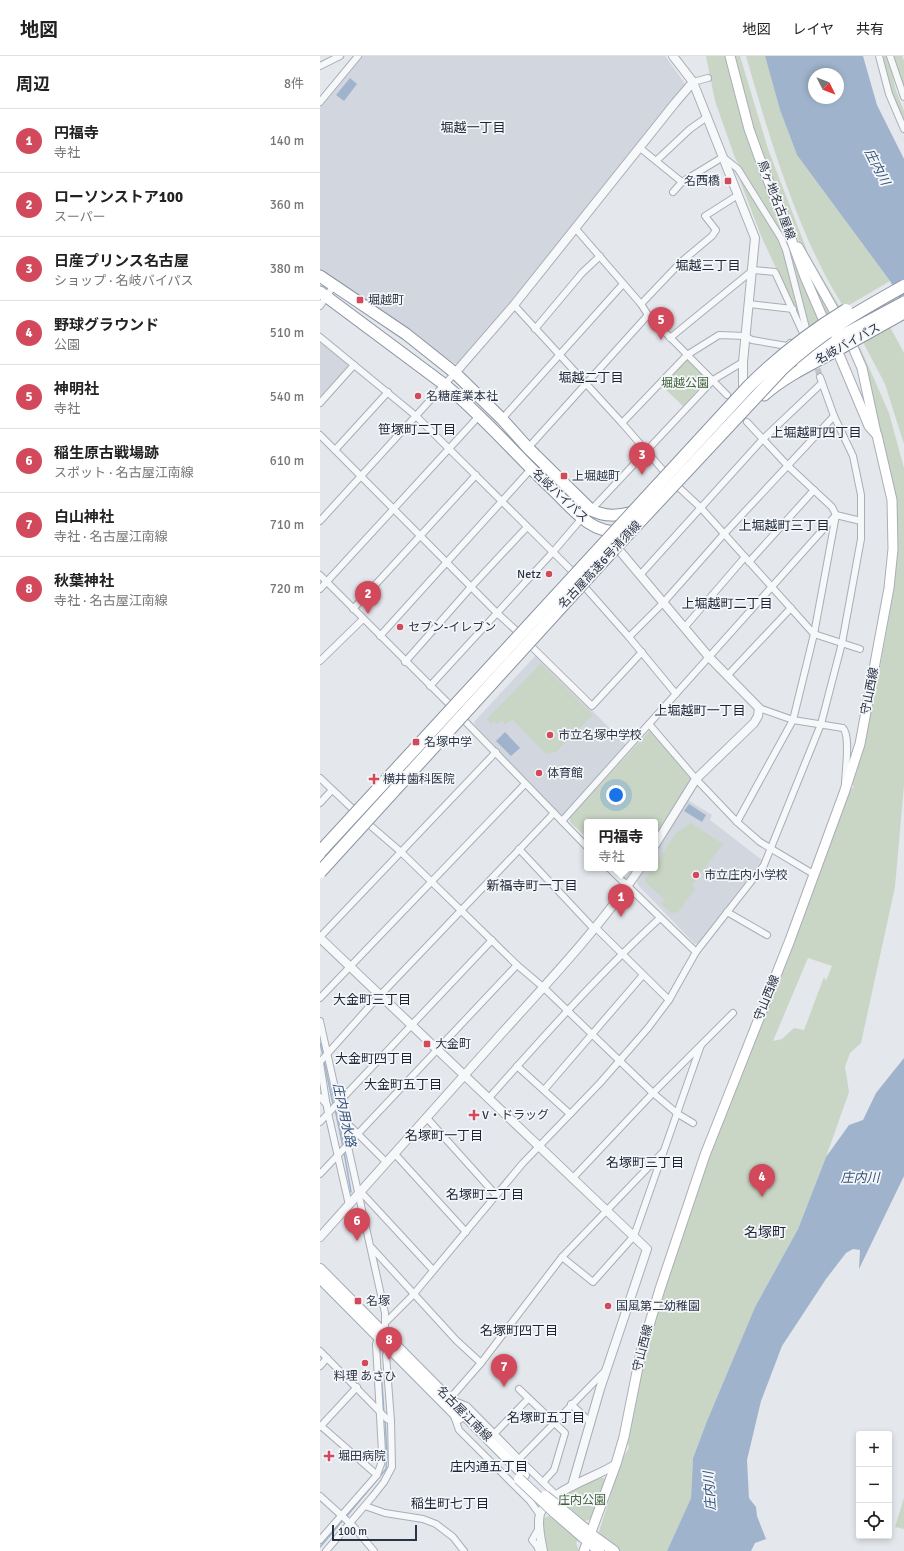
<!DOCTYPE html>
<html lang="ja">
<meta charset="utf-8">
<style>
:root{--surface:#fff;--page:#f2f2f2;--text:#222;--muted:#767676;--line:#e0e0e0;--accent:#d1495b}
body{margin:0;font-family:Signika,"Noto Sans JP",sans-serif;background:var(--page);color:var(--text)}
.controls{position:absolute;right:12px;bottom:12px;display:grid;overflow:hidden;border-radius:4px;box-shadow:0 2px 6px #0003}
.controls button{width:36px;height:36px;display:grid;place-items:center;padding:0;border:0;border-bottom:1px solid var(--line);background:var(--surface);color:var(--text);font:20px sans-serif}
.compass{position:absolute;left:488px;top:12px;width:36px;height:36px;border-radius:50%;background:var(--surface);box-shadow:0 2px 6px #0003;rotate:132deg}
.scale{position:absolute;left:12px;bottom:10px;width:85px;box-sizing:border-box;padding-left:4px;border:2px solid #2b3445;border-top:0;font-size:11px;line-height:14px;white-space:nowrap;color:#2b3445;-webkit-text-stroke:3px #f4f6f9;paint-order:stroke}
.you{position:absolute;left:296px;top:739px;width:14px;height:14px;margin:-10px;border:3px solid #fff;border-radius:50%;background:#1a73e8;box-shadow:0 0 0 6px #1a73e833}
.badge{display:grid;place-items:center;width:26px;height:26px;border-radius:50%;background:var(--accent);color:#fff;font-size:13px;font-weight:700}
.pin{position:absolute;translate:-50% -33px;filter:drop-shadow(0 1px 2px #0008)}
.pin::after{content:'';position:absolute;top:21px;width:14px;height:12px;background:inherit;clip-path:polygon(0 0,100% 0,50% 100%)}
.popup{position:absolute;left:264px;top:763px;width:74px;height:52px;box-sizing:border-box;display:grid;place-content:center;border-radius:4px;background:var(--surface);filter:drop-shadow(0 1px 3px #0005);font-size:13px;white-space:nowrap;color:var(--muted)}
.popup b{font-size:15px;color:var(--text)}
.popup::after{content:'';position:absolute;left:50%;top:100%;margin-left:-8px;border:8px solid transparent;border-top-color:var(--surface)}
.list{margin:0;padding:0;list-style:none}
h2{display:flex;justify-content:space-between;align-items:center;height:52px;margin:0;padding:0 16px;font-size:17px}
h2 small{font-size:13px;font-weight:400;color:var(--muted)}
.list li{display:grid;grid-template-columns:26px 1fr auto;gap:12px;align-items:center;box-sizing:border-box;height:64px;padding:0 16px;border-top:1px solid var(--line)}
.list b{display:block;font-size:15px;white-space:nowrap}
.list p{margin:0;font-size:13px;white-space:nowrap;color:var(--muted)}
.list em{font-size:13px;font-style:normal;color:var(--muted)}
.icon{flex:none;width:22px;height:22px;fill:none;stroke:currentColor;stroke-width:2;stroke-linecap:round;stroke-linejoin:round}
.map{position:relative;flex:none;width:584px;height:1495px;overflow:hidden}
header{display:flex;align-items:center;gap:24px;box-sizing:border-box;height:56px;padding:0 20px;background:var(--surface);border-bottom:1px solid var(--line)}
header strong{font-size:19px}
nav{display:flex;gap:22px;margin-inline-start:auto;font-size:14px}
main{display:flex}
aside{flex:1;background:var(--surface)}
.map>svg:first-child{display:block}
.built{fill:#d2d6de}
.green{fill:#c9d6c5;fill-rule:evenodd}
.water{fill:#9fb4cc;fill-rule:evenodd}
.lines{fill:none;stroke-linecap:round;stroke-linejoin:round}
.stream{stroke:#9fb4cc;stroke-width:1.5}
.minor-tunnel{stroke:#bfc3cb;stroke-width:6;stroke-dasharray:6 3;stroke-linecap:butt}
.minor-casing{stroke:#a9aeb7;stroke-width:8}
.tertiary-casing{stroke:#a9aeb7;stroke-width:10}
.secondary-casing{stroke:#a9aeb7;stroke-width:11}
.primary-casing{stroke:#a3abb8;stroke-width:12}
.trunk-casing{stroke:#8b94a3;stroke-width:13}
.motorway-casing{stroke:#8b94a3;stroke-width:14}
.minor{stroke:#f7f8fa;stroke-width:6}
.tertiary{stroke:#f7f8fa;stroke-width:8}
.secondary{stroke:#fff;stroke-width:9}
.primary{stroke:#fff;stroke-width:10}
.trunk{stroke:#fff;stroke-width:11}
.motorway{stroke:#fff;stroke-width:12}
.primary-bridge-casing{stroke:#a3abb8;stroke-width:12;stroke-linecap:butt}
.trunk-bridge-casing{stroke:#8b94a3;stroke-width:13;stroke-linecap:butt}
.motorway-bridge-casing{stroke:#8b94a3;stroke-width:14;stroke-linecap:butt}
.primary-bridge{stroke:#fff;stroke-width:10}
.trunk-bridge{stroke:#fff;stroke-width:11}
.motorway-bridge{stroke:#fff;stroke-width:12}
.poi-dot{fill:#d1495b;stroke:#f4f6f9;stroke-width:1.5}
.labels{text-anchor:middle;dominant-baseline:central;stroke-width:3.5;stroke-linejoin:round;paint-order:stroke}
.poi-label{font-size:12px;fill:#2b3445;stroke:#f4f6f9;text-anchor:start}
.street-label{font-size:12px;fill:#2b3445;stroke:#f4f6f9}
.park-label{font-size:12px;fill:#3f6138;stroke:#f4f6f9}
.neighbourhood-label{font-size:13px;fill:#1d2536;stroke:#f4f6f9}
.water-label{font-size:13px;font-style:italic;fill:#34527a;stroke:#f4f6f9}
.quarter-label{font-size:14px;fill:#1d2536;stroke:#f4f6f9}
</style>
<header>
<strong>地図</strong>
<nav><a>地図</a><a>レイヤ</a><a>共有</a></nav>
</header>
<main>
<aside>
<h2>周辺<small>8件</small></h2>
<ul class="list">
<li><span class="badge">1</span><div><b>円福寺</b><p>寺社</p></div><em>140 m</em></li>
<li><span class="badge">2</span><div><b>ローソンストア100</b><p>スーパー</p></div><em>360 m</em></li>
<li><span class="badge">3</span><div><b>日産プリンス名古屋</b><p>ショップ · 名岐バイパス</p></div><em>380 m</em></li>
<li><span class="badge">4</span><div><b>野球グラウンド</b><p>公園</p></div><em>510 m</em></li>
<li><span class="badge">5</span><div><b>神明社</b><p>寺社</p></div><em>540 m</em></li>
<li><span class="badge">6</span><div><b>稲生原古戦場跡</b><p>スポット · 名古屋江南線</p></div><em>610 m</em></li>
<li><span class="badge">7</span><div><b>白山神社</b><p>寺社 · 名古屋江南線</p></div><em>710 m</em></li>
<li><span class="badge">8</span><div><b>秋葉神社</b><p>寺社 · 名古屋江南線</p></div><em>720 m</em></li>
</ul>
</aside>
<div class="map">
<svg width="584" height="1495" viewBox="0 0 584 1495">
<rect width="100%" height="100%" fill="#e4e7ec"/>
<!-- built -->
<g class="built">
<polygon points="41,0 345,0 363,25 365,29 192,246 137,309 125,301 123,302 0,213 0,50"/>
<polygon points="0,284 30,308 30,311 0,344"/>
<polygon points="216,599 218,599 306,689 242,760 240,759 155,669 154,666"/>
<polygon points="368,744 392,759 390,764 442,804 379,887 375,888 318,829 317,825 325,812 335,812 335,796"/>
</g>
<!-- green -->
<g class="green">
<polygon points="386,0 407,0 466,181 464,182 415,102 395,45"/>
<polygon points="413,0 420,0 448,93 488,197 521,253 487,278 473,253 455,216 456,212 442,182 419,122 421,124 462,189 466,193 474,191 486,198 460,150 432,72"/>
<path d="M426 0H445L460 54 477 99 570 225 524 252C516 238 507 224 500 209 468 144 446 70 426 0Z"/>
<polygon points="561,0 568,0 576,35 584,55 584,62 581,57 578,58 570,37"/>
<polygon points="574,0 582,0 584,5 584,31"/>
<polygon points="570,271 584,297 584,388 565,328 543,286"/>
<path d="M540 291 569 357 584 412V729L575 831 541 987 530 997 525 1011 529 1036 506 1101 478 1173 435 1251 387 1365 373 1402 371 1442 347 1495H288L278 1479 302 1403 309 1392 308 1387 300 1395 340 1233 524 737 534 731 531 727 540 701 554 645 569 561 576 506V454L537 293ZM488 902 512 910 506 925 504 921 484 974 474 972 462 983 453 985Z"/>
<polygon points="369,302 388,323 363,350 342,330"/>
<polygon points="221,607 273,659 236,696 226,698 192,663 185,669 182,664 177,668 174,665 171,668 167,663"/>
<polygon points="332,672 373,720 335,779 335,766 267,766 267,782 250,766 250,761"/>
<polygon points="371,767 403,788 372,829 375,833 358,856 352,857 341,848 345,844 324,825 333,812 335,812 335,809 356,777"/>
<polygon points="281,1421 285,1423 271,1463 265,1465 244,1447 242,1443 254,1433"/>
<polygon points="584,1442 584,1473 575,1471"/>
<polygon points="229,1460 258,1484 256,1487 259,1495 227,1495 223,1466 224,1462"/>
</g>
<!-- water -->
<g class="water">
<path d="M445 0H543L557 49 584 103V251L570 225 477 99 460 54ZM494 18H518V42H494Z"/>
<polygon points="30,22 37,28 24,45 16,39"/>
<polygon points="185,676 200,692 191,700 176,685"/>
<polygon points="369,748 386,759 382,766 364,755"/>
<polygon points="584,1002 584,1120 539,1213 540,1194 533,1193 526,1197 506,1223 462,1290 441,1345 427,1404 429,1442 436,1451 437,1460 446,1483 435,1487 431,1495 347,1495 371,1442 373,1402 387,1365 435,1251 478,1173 506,1101 529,1069 543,1064 556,1037"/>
</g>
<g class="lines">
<!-- stream -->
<g class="stream">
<polyline points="0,987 3,999"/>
<polyline points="4,1005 13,1048"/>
<polyline points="15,1053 23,1091"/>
<polyline points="24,1096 31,1136"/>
<polyline points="61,1313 64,1358"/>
<polyline points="26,1461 66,1413 67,1399 65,1363"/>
<polyline points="0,1491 23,1464"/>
</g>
<!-- minor-tunnel -->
<polyline class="minor-tunnel" points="495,304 500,321"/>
<!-- minor casing -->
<g class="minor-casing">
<g id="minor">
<polyline points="559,0 569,38 584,73"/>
<polyline points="570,0 584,41"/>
<polyline points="0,10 20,0"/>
<polyline points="373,26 388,22"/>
<polyline points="0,46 38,0"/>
<polyline points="320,92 362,126"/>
<polyline points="337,104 370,73 387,61"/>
<polyline points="353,136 362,126 403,101 418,113 461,182 466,194 488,280"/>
<polyline points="256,173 321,248 328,259 407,339"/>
<polyline points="321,248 361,206 392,180 396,174 385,160 418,139"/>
<polyline points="429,248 473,253"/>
<polyline points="194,249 302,367 348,420"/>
<polyline points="0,250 14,229"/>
<polyline points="215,273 262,217 280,200"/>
<polyline points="0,281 96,360 255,518"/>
<polyline points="350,282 433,214 455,216 483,277 487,278"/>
<polyline points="0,347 34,309"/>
<polyline points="182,363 303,228"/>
<polyline points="302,367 367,299 399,279 425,280 432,284 467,290 470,287"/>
<polyline points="0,379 177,557 200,578"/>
<polyline points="208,392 328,259"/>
<polyline points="15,394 68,336"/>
<polyline points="354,427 381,452 494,578 540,593"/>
<polyline points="271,454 393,324 423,306"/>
<polyline points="0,465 135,317"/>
<polyline points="429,506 494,434"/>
<polyline points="0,519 134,653"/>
<polyline points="320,519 443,383 502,327"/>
<polyline points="263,529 309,581 356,638"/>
<polyline points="0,533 159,360"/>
<polyline points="33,553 156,419"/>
<polyline points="364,572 425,501"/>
<polyline points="60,580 211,413"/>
<polyline points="309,581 343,547 404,478 514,360"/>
<polyline points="209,588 272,650 322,596"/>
<polyline points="0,605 43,563"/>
<polyline points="85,606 151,531 207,471"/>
<polyline points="407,620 471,552"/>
<polyline points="110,630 233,496 262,462"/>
<path d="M439 652 473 664 523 672C531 680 525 716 525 728"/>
<polyline points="140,660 267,791"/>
<polyline points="329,668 376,723 417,766 440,786 495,819"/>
<polyline points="0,722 37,757"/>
<polyline points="0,747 12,734"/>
<polyline points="45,765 81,796 197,909 223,931 333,1037 358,1058 373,1067"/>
<polyline points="242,765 516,459 541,465"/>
<polyline points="417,766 473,664 494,578 516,459 512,451 468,410 427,366"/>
<polyline points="199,793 274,873"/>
<polyline points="289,812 376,896"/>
<polyline points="407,856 447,879"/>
<polyline points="275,871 349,944"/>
<polyline points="0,881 176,696"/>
<polyline points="0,942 205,728"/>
<polyline points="0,965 65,1257 65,1269"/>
<polyline points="0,1006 49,951 234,757"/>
<polyline points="0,1007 8,1057 29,1149"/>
<polyline points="197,1010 250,1058"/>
<polyline points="224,1034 323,919"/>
<polyline points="0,1041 7,1049"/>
<path d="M168 1043C223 981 279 918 340 862"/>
<polyline points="106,1061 176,1139"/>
<polyline points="22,1062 66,1106"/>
<polyline points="0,1066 172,884"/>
<polyline points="74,1097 146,1176"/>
<polyline points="0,1118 197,909"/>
<polyline points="252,1123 333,1037 413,957"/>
<polyline points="40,1135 113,1214"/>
<polyline points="52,1192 136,1284 161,1307"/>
<polyline points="242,1201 273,1226 314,1180 381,989"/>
<polyline points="66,1266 93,1239 203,1107 280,1027 328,972 349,944 376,896 444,809 501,668 522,587 541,483 541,439 533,400 514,360 500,321"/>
<polyline points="0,1295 67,1363 71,1365"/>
<polyline points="0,1310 7,1302"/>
<polyline points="199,1333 245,1377 234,1414 223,1426"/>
<polyline points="127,1340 134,1338 161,1307 242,1201 343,1096"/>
<polyline points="132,1344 147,1350 199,1403 286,1314"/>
<polyline points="251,1348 271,1367"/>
<polyline points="134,1360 139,1374 210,1445 220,1459"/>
<polyline points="1,1370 57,1419"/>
<polyline points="0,1371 37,1331"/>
<polyline points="175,1377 208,1343"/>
<polyline points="199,1403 237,1440"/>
<polyline points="0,1440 33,1470 54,1495"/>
<polyline points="45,1450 65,1457 103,1463 116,1468 133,1481 144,1495"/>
<polyline points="0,1484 57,1419 61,1408 62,1396 56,1288 58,1281"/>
<polyline points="6,1495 53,1440 64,1426 72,1411 71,1365 66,1299 69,1292"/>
<polyline points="219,1495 217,1490 212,1484 219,1472"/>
</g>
</g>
<!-- tertiary casing -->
<g class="tertiary-casing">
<g id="tertiary">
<polyline points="353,0 373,26 435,182 423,306 423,338"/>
<polyline points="135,317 194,249 355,47 373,26"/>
<polyline points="294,488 389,601 439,652 438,660 434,667 376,723 335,789"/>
<polyline points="0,882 327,1193 280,1333 252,1430"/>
<path d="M0 1181C60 1113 121 1045 182 977 230 924 280 871 320 812"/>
<path d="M223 1495C221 1484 217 1469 220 1458 228 1434 276 1422 296 1408"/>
</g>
</g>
<!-- secondary casing -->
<g class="secondary-casing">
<g id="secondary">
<polyline points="410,0 429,73 439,101 470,180 485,221 507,272"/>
<polyline points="478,191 520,265"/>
<polyline points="529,282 542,312 556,377"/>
<polyline points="264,1495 296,1408 304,1381 321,1296 340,1233 385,1099 470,884 524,737 540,688 569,532 573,493 572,444 557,379 549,370 517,294"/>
</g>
</g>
<!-- primary casing -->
<g class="primary-casing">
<g id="primary">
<polyline points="0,1213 204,1419"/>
<polyline points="2,1224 139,1362"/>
<polyline points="239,1451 276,1482 294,1495"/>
<polyline points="234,1456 279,1495"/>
</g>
</g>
<!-- trunk casing -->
<g class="trunk-casing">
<g id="trunk">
<path d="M0 220 86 278 135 317 182 363 208 392 271 454C286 461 297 460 313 456"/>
<path d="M0 236 125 329C163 360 195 398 231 432 243 443 255 458 269 467 279 474 290 476 301 476"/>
<polyline points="477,304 517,282"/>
<path d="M444 339C467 319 496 306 523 291"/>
</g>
</g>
<!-- motorway casing -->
<g class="motorway-casing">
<polyline id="motorway" points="0,806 39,764"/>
</g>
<!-- minor -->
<use href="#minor" class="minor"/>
<!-- tertiary -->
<use href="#tertiary" class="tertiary"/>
<!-- secondary -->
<use href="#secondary" class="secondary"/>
<!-- primary -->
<use href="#primary" class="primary"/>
<!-- trunk -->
<use href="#trunk" class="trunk"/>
<!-- motorway -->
<use href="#motorway" class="motorway"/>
<!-- primary-bridge casing -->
<g class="primary-bridge-casing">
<g id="primary-bridge">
<polyline points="199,1423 234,1456"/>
<polyline points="225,1440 239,1451"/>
</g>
</g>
<!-- trunk-bridge casing -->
<g class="trunk-bridge-casing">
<g id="trunk-bridge">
<polyline points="517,282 584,246"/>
<polyline points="523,291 584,257"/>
</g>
</g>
<!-- motorway-bridge casing -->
<g class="motorway-bridge-casing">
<g id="motorway-bridge">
<path d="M0 796 428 331C458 301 490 276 526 254"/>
<path d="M0 816 293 494 462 313C498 278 541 254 584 230"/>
</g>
</g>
<!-- primary-bridge -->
<use href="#primary-bridge" class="primary-bridge"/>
<!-- trunk-bridge -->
<use href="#trunk-bridge" class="trunk-bridge"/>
<!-- motorway-bridge -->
<use href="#motorway-bridge" class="motorway-bridge"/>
</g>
<!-- markers -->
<g class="poi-dot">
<rect x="404" y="121" width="8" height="8" rx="2"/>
<rect x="36" y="240" width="8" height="8" rx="2"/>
<circle cx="98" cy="340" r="4"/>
<rect x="240" y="416" width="8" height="8" rx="2"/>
<circle cx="229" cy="518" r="4"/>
<circle cx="80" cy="571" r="4"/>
<circle cx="230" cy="679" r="4"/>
<rect x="92" y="682" width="8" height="8" rx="2"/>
<circle cx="219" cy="717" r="4"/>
<path d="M52 717h4v4h4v4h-4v4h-4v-4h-4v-4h4z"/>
<circle cx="376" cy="819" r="4"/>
<rect x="103" y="984" width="8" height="8" rx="2"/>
<path d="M152 1053h4v4h4v4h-4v4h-4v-4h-4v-4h4z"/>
<rect x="34" y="1241" width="8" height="8" rx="2"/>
<circle cx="288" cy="1250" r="4"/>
<circle cx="45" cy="1307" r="4"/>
<path d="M7 1394h4v4h4v4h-4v4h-4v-4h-4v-4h4z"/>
</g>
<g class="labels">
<!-- poi labels -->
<g class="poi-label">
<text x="400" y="125" text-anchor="end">名西橋</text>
<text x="48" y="244">堀越町</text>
<text x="106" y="340">名糖産業本社</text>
<text x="252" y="420">上堀越町</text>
<text x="221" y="518" text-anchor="end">Netz</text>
<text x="88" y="571">セブン-イレブン</text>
<text x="238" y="679">市立名塚中学校</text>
<text x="104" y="686">名塚中学</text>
<text x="227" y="717">体育館</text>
<text x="63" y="723">横井歯科医院</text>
<text x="384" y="819">市立庄内小学校</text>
<text x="115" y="988">大金町</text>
<text x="162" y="1059">V・ドラッグ</text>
<text x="46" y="1245">名塚</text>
<text x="296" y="1250">国風第二幼稚園</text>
<text x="45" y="1320" text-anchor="middle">料理 あさひ</text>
<text x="18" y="1400">堀田病院</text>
</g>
<!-- street labels -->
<g class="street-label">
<text transform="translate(456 144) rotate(69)">鳥ヶ地名古屋線</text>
<text transform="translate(528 288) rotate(-29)">名岐バイパス</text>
<text transform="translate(240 440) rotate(43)">名岐バイパス</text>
<text transform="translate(280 509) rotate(-47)">名古屋高速6号清須線</text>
<text transform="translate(550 635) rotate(-79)">守山西線</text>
<text transform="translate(447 942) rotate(-68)">守山西線</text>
<text transform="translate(323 1292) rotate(-76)">守山西線</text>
<text transform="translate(144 1358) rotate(45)">名古屋江南線</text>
</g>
<!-- park labels -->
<g class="park-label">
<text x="365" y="327">堀越公園</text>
<text x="262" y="1444">庄内公園</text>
</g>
<!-- neighbourhood labels -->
<g class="neighbourhood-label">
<text x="153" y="72">堀越一丁目</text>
<text x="388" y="210">堀越三丁目</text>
<text x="271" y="322">堀越二丁目</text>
<text x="97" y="374">笹塚町二丁目</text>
<text x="496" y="377">上堀越町四丁目</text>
<text x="464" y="470">上堀越町三丁目</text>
<text x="407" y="548">上堀越町二丁目</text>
<text x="380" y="655">上堀越町一丁目</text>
<text x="212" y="830">新福寺町一丁目</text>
<text x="52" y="944">大金町三丁目</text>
<text x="54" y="1003">大金町四丁目</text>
<text x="83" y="1029">大金町五丁目</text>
<text x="124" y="1080">名塚町一丁目</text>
<text x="325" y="1107">名塚町三丁目</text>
<text x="165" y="1139">名塚町二丁目</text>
<text x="199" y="1275">名塚町四丁目</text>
<text x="226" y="1362">名塚町五丁目</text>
<text x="169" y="1411">庄内通五丁目</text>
<text x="130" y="1448">稲生町七丁目</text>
</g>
<!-- water labels -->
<g class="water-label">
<text transform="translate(557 111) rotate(63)">庄内川</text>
<text transform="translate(24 1059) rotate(78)">庄内用水路</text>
<text x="540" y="1122">庄内川</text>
<text transform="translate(390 1435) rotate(-94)">庄内川</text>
</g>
<!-- quarter labels -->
<g class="quarter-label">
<text x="445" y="1176">名塚町</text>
</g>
</g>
</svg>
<div class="controls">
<button>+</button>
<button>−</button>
<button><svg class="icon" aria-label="locate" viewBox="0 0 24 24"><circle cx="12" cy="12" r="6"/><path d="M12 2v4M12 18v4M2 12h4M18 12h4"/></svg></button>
</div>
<svg class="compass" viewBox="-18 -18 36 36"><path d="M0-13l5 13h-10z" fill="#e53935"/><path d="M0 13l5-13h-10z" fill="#767676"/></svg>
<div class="scale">100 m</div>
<div class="you"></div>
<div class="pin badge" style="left:301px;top:861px">1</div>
<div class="popup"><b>円福寺</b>寺社</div>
<div class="pin badge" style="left:48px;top:558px">2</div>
<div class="pin badge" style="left:322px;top:419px">3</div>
<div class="pin badge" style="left:442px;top:1141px">4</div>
<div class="pin badge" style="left:341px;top:284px">5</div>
<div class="pin badge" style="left:37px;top:1185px">6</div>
<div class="pin badge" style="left:184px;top:1331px">7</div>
<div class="pin badge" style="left:69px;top:1304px">8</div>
</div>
</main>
